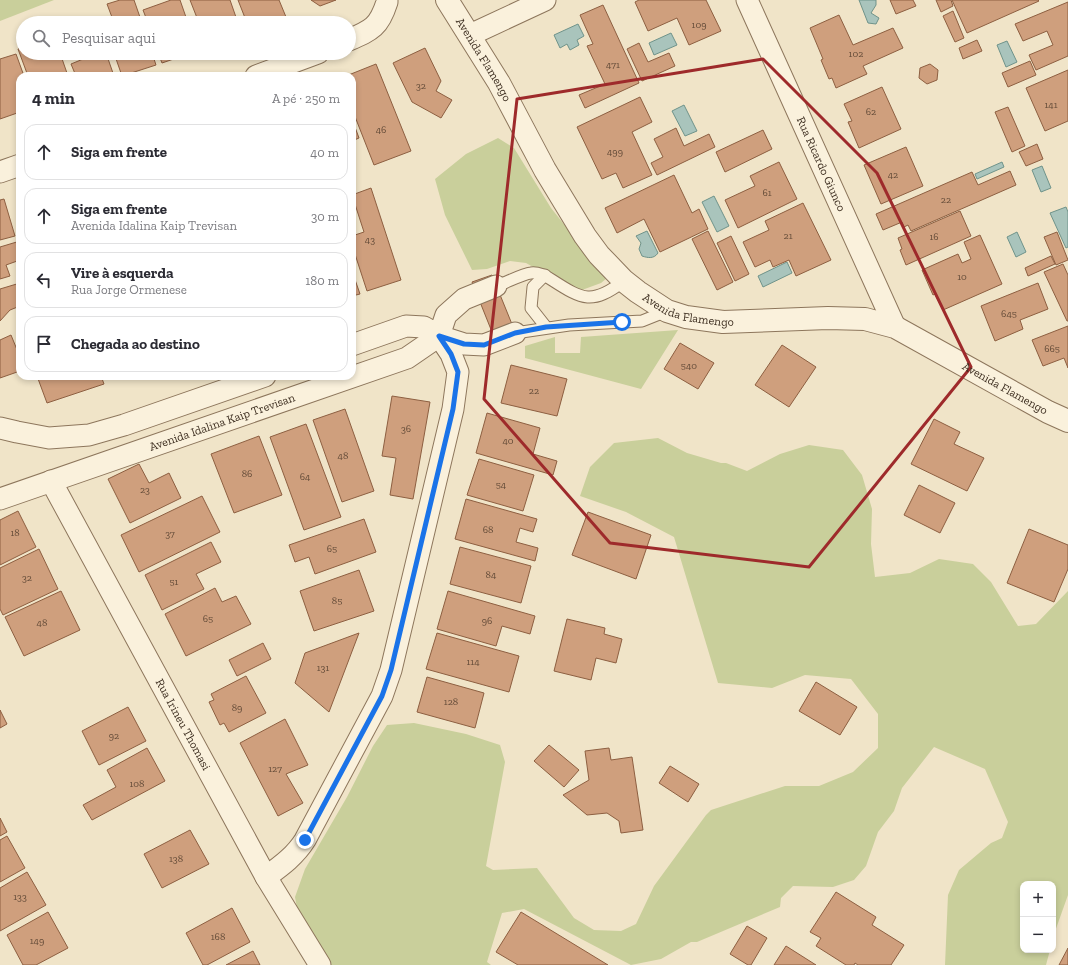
<!DOCTYPE html>
<html lang="pt">
<meta charset="utf-8">
<style>
:root{--surface:#fff;--page:#f2f2f3;--text:#2b2b33;--muted:#7c7c81;--line:#e1e1e2}
body{margin:0;font-family:"Zilla Slab",serif;background:var(--page);color:var(--text)}
.controls{position:absolute;right:12px;bottom:12px;display:grid;overflow:hidden;border-radius:8px;box-shadow:0 2px 6px #0003}
.controls button{width:36px;height:36px;display:grid;place-items:center;padding:0;border:0;border-bottom:1px solid var(--line);background:var(--surface);color:var(--text);font:20px sans-serif}
.stop{position:absolute;width:12px;height:12px;margin:-9px;border:3px solid #1a73e8;border-radius:50%;background:#fff}
.stop.end{background:#1a73e8;border-color:#fff;box-shadow:0 1px 4px #0008}
.list{margin:0;padding:0;list-style:none}
h2{display:flex;justify-content:space-between;align-items:center;height:52px;margin:0;padding:0 16px;font-size:17px}
h2 small{font-size:13px;font-weight:400;color:var(--muted)}
.list li{display:grid;grid-template-columns:26px 1fr auto;gap:12px;align-items:center;box-sizing:border-box;height:56px;margin:0 8px 8px;padding:0 8px;border:1px solid var(--line);border-radius:12px}
.list b{display:block;font-size:15px;white-space:nowrap}
.list p{margin:0;font-size:13px;white-space:nowrap;color:var(--muted)}
.list em{font-size:13px;font-style:normal;color:var(--muted)}
.icon{flex:none;width:22px;height:22px;fill:none;stroke:currentColor;stroke-width:2;stroke-linecap:round;stroke-linejoin:round}
.map{position:relative;flex:none;width:1068px;height:965px;overflow:hidden}
.search{position:absolute;background:var(--surface);box-shadow:0 2px 6px #0003;left:16px;top:16px;width:340px;height:44px;display:flex;align-items:center;gap:10px;box-sizing:border-box;padding:0 14px;border-radius:22px;color:var(--muted);font-size:15px}
.panel{position:absolute;background:var(--surface);box-shadow:0 2px 6px #0003;left:16px;top:72px;width:340px;height:308px;border-radius:12px}
.map>svg:first-child{display:block}
.green{fill:#c9cf9b}
.water{fill:#a9c4bc;stroke:#6f938a}
.building{fill:#cf9f7d;stroke:#8d5f41}
.lines{fill:none;stroke-linecap:round;stroke-linejoin:round}
.service-casing{stroke:#8d765c;stroke-width:13}
.minor-casing{stroke:#8d765c;stroke-width:23}
.tertiary-casing{stroke:#8d765c;stroke-width:24}
.service{stroke:#faf1dc;stroke-width:11}
.minor{stroke:#faf1dc;stroke-width:21}
.tertiary{stroke:#faf1dc;stroke-width:22}
.route{stroke:#1a73e8;stroke-width:5}
.marked{fill:none;stroke:#9e2a2b;stroke-width:3;stroke-linejoin:round}
.labels{text-anchor:middle;dominant-baseline:central;stroke-width:4;stroke-linejoin:round;paint-order:stroke}
.number-label{font-size:10px;fill:#624a37}
.street-label{font-size:12px;fill:#3d2e20;stroke:#f7eed8}
</style>
<div class="map">
<svg width="1068" height="965" viewBox="0 0 1068 965">
<rect width="100%" height="100%" fill="#f0e4c8"/>
<!-- green -->
<g class="green">
<polygon points="0,0 54,0 0,21"/>
<polygon points="498,138 514,148 551,208 607,278 601,283 582,290 567,286 526,263 510,261 487,269 472,270 445,215 435,179 466,154"/>
<polygon points="678,330 641,389 525,358 525,346 555,337 555,353 580,353 581,337"/>
<polygon points="658,438 687,453 721,463 726,463 747,471 780,454 809,445 843,450 862,475 872,509 871,544 875,577 910,573 939,559 973,564 991,582 1018,626 1036,624 1068,591 1068,895 1053,937 1053,884 1023,884 1023,950 1050,950 1046,965 945,965 948,895 959,870 991,843 1002,838 1008,822 985,769 934,747 902,788 894,811 878,832 866,866 854,880 833,887 793,886 781,898 780,907 697,942 691,942 661,959 631,965 524,909 502,913 487,962 491,965 327,965 299,919 295,897 305,869 347,797 373,746 387,725 414,723 466,734 500,745 505,762 486,866 493,870 537,868 574,918 594,930 621,931 636,924 654,886 706,815 711,810 785,786 819,786 853,772 878,748 878,714 851,679 805,675 772,688 718,683 674,537 626,512 580,496 590,467 614,443"/>
</g>
<!-- water -->
<g class="water">
<polygon points="859,0 876,0 876,5 871,13 879,18 876,24 868,23"/>
<polygon points="578,24 584,36 577,40 579,45 570,50 567,44 560,48 554,35"/>
<polygon points="671,33 677,45 654,55 649,43"/>
<polygon points="1007,41 1017,62 1006,67 997,45"/>
<polygon points="684,105 697,131 685,136 672,111"/>
<polygon points="1002,162 1004,167 977,179 975,174"/>
<polygon points="1042,166 1051,188 1041,192 1032,170"/>
<polygon points="714,196 729,226 717,232 702,202"/>
<polygon points="1066,207 1068,212 1068,247 1066,248 1050,213"/>
<path d="M647 231 658 253C654 259 648 258 642 256L639 249 641 243 636 236Z"/>
<polygon points="1017,232 1026,252 1016,257 1007,237"/>
<polygon points="787,262 792,273 763,287 758,276"/>
</g>
<!-- building -->
<g class="building">
<polygon points="120,0 134,0 142,23 104,23 113,20 107,4"/>
<polygon points="171,0 180,0 188,23 148,23 143,10"/>
<polygon points="190,0 230,0 238,23 199,23"/>
<polygon points="238,0 279,0 286,17 269,23 247,23"/>
<polygon points="311,0 336,0 320,6"/>
<polygon points="639,0 706,0 721,31 689,45 677,18 648,31 635,2"/>
<polygon points="890,0 913,0 916,6 896,14"/>
<polygon points="936,0 951,0 953,6 941,12"/>
<polygon points="952,0 1038,0 1039,1 967,33"/>
<polygon points="1068,2 1068,56 1036,70 1029,55 1053,45 1047,31 1023,41 1015,24"/>
<polygon points="603,5 639,83 585,108 579,95 605,84 587,46 593,44 580,15"/>
<polygon points="953,11 964,38 955,42 943,16"/>
<polygon points="839,15 853,45 893,28 903,48 863,66 867,74 836,88 832,78 829,79 821,60 823,59 810,28"/>
<polygon points="977,40 982,51 963,59 959,48"/>
<polygon points="639,43 648,62 669,53 675,66 642,81 627,49"/>
<polygon points="23,47 23,53 60,53 68,76 28,76 18,49"/>
<polygon points="425,48 441,81 436,91 452,100 441,118 412,102 393,63"/>
<polygon points="86,53 106,53 114,76 76,76 71,64 88,57"/>
<polygon points="114,53 152,53 156,65 122,76"/>
<polygon points="158,53 191,53 162,63"/>
<polygon points="16,54 24,76 20,76 20,112 0,119 0,59"/>
<polygon points="1030,61 1036,75 1008,87 1002,73"/>
<polygon points="376,64 411,151 374,165 352,109 352,76 346,76"/>
<polygon points="930,64 938,70 937,80 927,84 919,78 920,68"/>
<polygon points="1068,70 1068,121 1045,131 1026,88"/>
<polygon points="882,87 901,129 859,148 848,122 852,121 844,104"/>
<polygon points="640,97 652,122 632,132 652,175 623,188 616,173 602,179 577,127"/>
<polygon points="1008,107 1025,146 1012,152 995,112"/>
<polygon points="352,119 359,138 352,141"/>
<polygon points="676,128 684,146 709,134 715,147 657,175 651,163 663,157 654,139"/>
<polygon points="763,130 772,149 725,172 716,152"/>
<polygon points="1037,144 1043,159 1026,166 1019,152"/>
<polygon points="906,147 923,186 881,204 864,165"/>
<polygon points="779,162 797,199 738,228 725,200 755,186 750,176"/>
<polygon points="1010,171 1016,185 911,231 908,225 904,227 902,222 883,230 876,214 972,172 978,185"/>
<polygon points="674,175 692,213 699,209 708,229 660,252 644,219 617,233 605,208"/>
<polygon points="371,188 401,280 367,291 352,245 352,236 364,232 352,195"/>
<polygon points="4,199 15,236 0,240 0,200"/>
<polygon points="803,203 831,260 796,276 789,260 773,267 770,260 755,267 743,242 769,230 765,221"/>
<polygon points="960,211 971,236 906,265 900,250 902,249 898,238"/>
<polygon points="708,231 733,282 717,290 692,239"/>
<polygon points="1057,232 1068,260 1056,265 1044,237"/>
<polygon points="980,235 1002,284 943,310 935,294 933,295 922,270 958,254 962,263 971,259 964,242"/>
<polygon points="731,236 749,274 735,281 717,243"/>
<polygon points="20,241 20,260 6,265 10,276 0,279 0,247"/>
<polygon points="1051,256 1055,264 1028,276 1025,268"/>
<polygon points="1063,264 1068,275 1068,321 1067,321 1044,272"/>
<polygon points="352,271 360,294 352,296"/>
<polygon points="492,275 518,339 498,347 472,282"/>
<polygon points="20,283 20,306 10,310 0,321 0,289"/>
<polygon points="1038,283 1048,309 1020,320 1023,329 995,341 981,306"/>
<polygon points="1068,326 1068,368 1064,358 1043,366 1032,340"/>
<polygon points="11,335 20,357 20,371 0,378 0,340"/>
<polygon points="680,343 714,363 698,389 664,369"/>
<polygon points="782,345 816,367 789,407 755,385"/>
<polygon points="511,365 567,379 557,416 501,403"/>
<polygon points="37,376 101,376 104,384 47,403"/>
<polygon points="392,396 430,402 413,499 390,495 396,458 382,456"/>
<polygon points="345,409 374,491 342,502 313,420"/>
<polygon points="487,413 540,428 533,454 557,461 553,475 476,453"/>
<polygon points="934,419 960,432 954,444 984,458 967,491 911,464"/>
<polygon points="306,424 341,517 304,530 270,437"/>
<polygon points="259,436 282,495 234,513 211,454"/>
<polygon points="479,459 534,475 523,511 467,495"/>
<polygon points="139,464 149,483 169,473 181,498 130,523 108,479"/>
<polygon points="919,485 955,503 940,533 904,515"/>
<polygon points="202,496 220,532 139,572 121,535"/>
<polygon points="466,499 537,519 533,532 520,528 516,542 538,548 535,561 455,539"/>
<polygon points="18,511 36,547 0,565 0,520"/>
<polygon points="588,512 651,535 636,579 572,555"/>
<polygon points="364,519 376,552 315,574 309,557 295,562 289,545"/>
<polygon points="1029,529 1068,545 1068,569 1054,602 1007,583"/>
<polygon points="211,542 221,562 196,574 204,589 162,610 145,575"/>
<polygon points="460,547 531,566 521,603 450,584"/>
<polygon points="39,549 58,589 3,615 0,609 0,568"/>
<polygon points="359,570 374,611 314,631 300,591"/>
<polygon points="215,588 222,602 236,596 251,624 186,656 165,614"/>
<polygon points="61,591 80,630 24,656 5,617"/>
<polygon points="448,591 535,616 530,634 502,626 496,646 437,629"/>
<polygon points="567,619 605,628 604,634 622,639 616,663 596,658 591,680 554,671"/>
<polygon points="359,633 329,712 295,683 305,653"/>
<polygon points="437,633 519,656 509,692 426,669"/>
<polygon points="263,643 271,659 237,676 229,660"/>
<polygon points="246,676 266,713 229,732 224,723 220,725 209,702 214,700 211,694"/>
<polygon points="427,677 484,693 475,728 417,712"/>
<polygon points="816,682 857,707 840,735 799,711"/>
<polygon points="128,707 146,741 99,765 82,731"/>
<polygon points="0,710 7,724 0,728"/>
<polygon points="285,719 308,765 286,774 303,803 278,816 240,743"/>
<polygon points="549,745 579,770 564,787 534,761"/>
<polygon points="147,748 165,781 92,820 83,805 116,787 107,770"/>
<polygon points="609,748 611,760 632,757 643,830 621,833 619,821 607,813 587,815 563,795 589,780 585,751"/>
<polygon points="670,766 699,784 688,802 659,783"/>
<polygon points="0,818 7,832 0,836"/>
<polygon points="190,830 209,864 162,888 144,854"/>
<polygon points="7,836 25,868 0,882 0,840"/>
<polygon points="27,872 46,905 0,931 0,888"/>
<polygon points="836,892 876,917 872,925 904,945 891,965 858,965 855,963 854,965 846,965 816,946 821,938 810,932"/>
<polygon points="232,908 250,942 207,965 203,965 186,933"/>
<polygon points="48,912 68,948 36,965 23,965 7,935"/>
<polygon points="521,912 608,965 518,965 496,952"/>
<polygon points="747,926 767,938 751,965 748,965 730,954"/>
<polygon points="786,946 816,965 774,965"/>
<polygon points="1068,948 1068,965 1059,965"/>
<polygon points="253,951 260,965 226,965"/>
</g>
<g class="lines">
<!-- service casing -->
<g class="service-casing">
<g id="service">
<polyline points="545,275 533,287 531,308 546,327"/>
<path d="M496 286C506 283 522 274 531 273 538 272 546 276 552 280 583 300 592 305 624 281"/>
<polyline points="515,333 569,325 642,321 667,311"/>
</g>
</g>
<!-- minor casing -->
<g class="minor-casing">
<g id="minor">
<path id="s1" d="M747 0 895 327"/>
<polyline points="470,35 545,0"/>
<path d="M349 40C372 30 379 27 387 2V0"/>
<polyline points="256,76 318,53"/>
<polyline points="0,172 20,165"/>
<polyline points="352,345 406,326 424,327 439,336 446,315 464,299 496,286"/>
<polyline points="0,428 17,432 49,438 89,435 124,425 265,376"/>
<path id="s2" d="M51 481 266 877 320 965"/>
<path id="s3" d="M0 499 407 358 439 336 464 344 484 345 515 333"/>
<path d="M266 877C281 866 295 856 305 840L382 696 391 670 453 409 458 372 451 354 439 336"/>
</g>
</g>
<!-- tertiary casing -->
<g class="tertiary-casing">
<g id="tertiary">
<path id="s4" d="M447 0 499 83 545 170 585 236 599 255 624 281 638 292 667 311 686 317 723 322 828 318 865 319 895 327 1048 412 1068 421"/>
</g>
</g>
<!-- service -->
<use href="#service" class="service"/>
<!-- minor -->
<use href="#minor" class="minor"/>
<!-- tertiary -->
<use href="#tertiary" class="tertiary"/>
</g>
<g class="lines">
<!-- route -->
<polyline class="route" points="305,840 382,696 391,670 453,409 458,372 451,354 439,336 464,344 484,345 515,333 546,327 622,322"/>
</g>
<!-- marked area -->
<path class="marked" d="M763 59 877 173 971 367 809 567 610 543 484 399 517 99Z"/>
<g class="labels">
<!-- number labels -->
<g class="number-label">
<text x="699" y="25">109</text>
<text x="856" y="54">102</text>
<text x="613" y="65">471</text>
<text x="421" y="86">32</text>
<text x="1051" y="105">141</text>
<text x="871" y="112">62</text>
<text x="381" y="130">46</text>
<text x="615" y="152">499</text>
<text x="893" y="175">42</text>
<text x="767" y="193">61</text>
<text x="946" y="200">22</text>
<text x="788" y="236">21</text>
<text x="934" y="237">16</text>
<text x="370" y="240">43</text>
<text x="962" y="277">10</text>
<text x="1009" y="314">645</text>
<text x="1052" y="349">665</text>
<text x="689" y="366">540</text>
<text x="534" y="391">22</text>
<text x="406" y="429">36</text>
<text x="508" y="441">40</text>
<text x="343" y="456">48</text>
<text x="247" y="474">86</text>
<text x="305" y="477">64</text>
<text x="501" y="485">54</text>
<text x="145" y="490">23</text>
<text x="488" y="530">68</text>
<text x="15" y="533">18</text>
<text x="170" y="534">37</text>
<text x="332" y="549">65</text>
<text x="491" y="575">84</text>
<text x="27" y="578">32</text>
<text x="174" y="582">51</text>
<text x="337" y="601">85</text>
<text x="208" y="619">65</text>
<text x="487" y="621">96</text>
<text x="42" y="623">48</text>
<text x="473" y="662">114</text>
<text x="323" y="668">131</text>
<text x="451" y="702">128</text>
<text x="237" y="708">89</text>
<text x="114" y="736">92</text>
<text x="275" y="769">127</text>
<text x="137" y="784">108</text>
<text x="176" y="859">138</text>
<text x="20" y="897">133</text>
<text x="218" y="937">168</text>
<text x="37" y="941">149</text>
</g>
<!-- street labels -->
<g class="street-label">
<text stroke="none"><textPath href="#s4" startOffset="70">Avenida Flamengo</textPath></text>
<text stroke="none"><textPath href="#s1" startOffset="180">Rua Ricardo Giunco</textPath></text>
<text stroke="none"><textPath href="#s4" startOffset="406">Avenida Flamengo</textPath></text>
<text stroke="none"><textPath href="#s4" startOffset="742">Avenida Flamengo</textPath></text>
<text stroke="none"><textPath href="#s3" startOffset="235">Avenida Idalina Kaip Trevisan</textPath></text>
<text stroke="none"><textPath href="#s2" startOffset="277">Rua Irineu Thomasi</textPath></text>
</g>
</g>
</svg>
<div class="controls">
<button>+</button>
<button>−</button>
</div>
<div class="stop" style="left:622px;top:322px"></div>
<div class="stop end" style="left:305px;top:840px"></div>
<div class="search"><svg class="icon" aria-label="search" viewBox="0 0 24 24"><circle cx="10" cy="10" r="6"/><path d="M15 15l6 6"/></svg>Pesquisar aqui</div>
<section class="panel">
<h2>4 min<small>A pé · 250 m</small></h2>
<ul class="list">
<li><svg class="icon" aria-label="ahead" viewBox="0 0 24 24"><path d="M12 20V5M6 11l6-6 6 6"/></svg><div><b>Siga em frente</b></div><em>40 m</em></li>
<li><svg class="icon" aria-label="ahead" viewBox="0 0 24 24"><path d="M12 20V5M6 11l6-6 6 6"/></svg><div><b>Siga em frente</b><p>Avenida Idalina Kaip Trevisan</p></div><em>30 m</em></li>
<li><svg class="icon" aria-label="left" viewBox="0 0 24 24"><path d="M17 20v-9H6M10 6l-5 5 5 5"/></svg><div><b>Vire à esquerda</b><p>Rua Jorge Ormenese</p></div><em>180 m</em></li>
<li><svg class="icon" aria-label="arrive" viewBox="0 0 24 24"><path d="M6 21V4h12l-3 4 3 4H6"/></svg><div><b>Chegada ao destino</b></div></li>
</ul>
</section>
</div>
